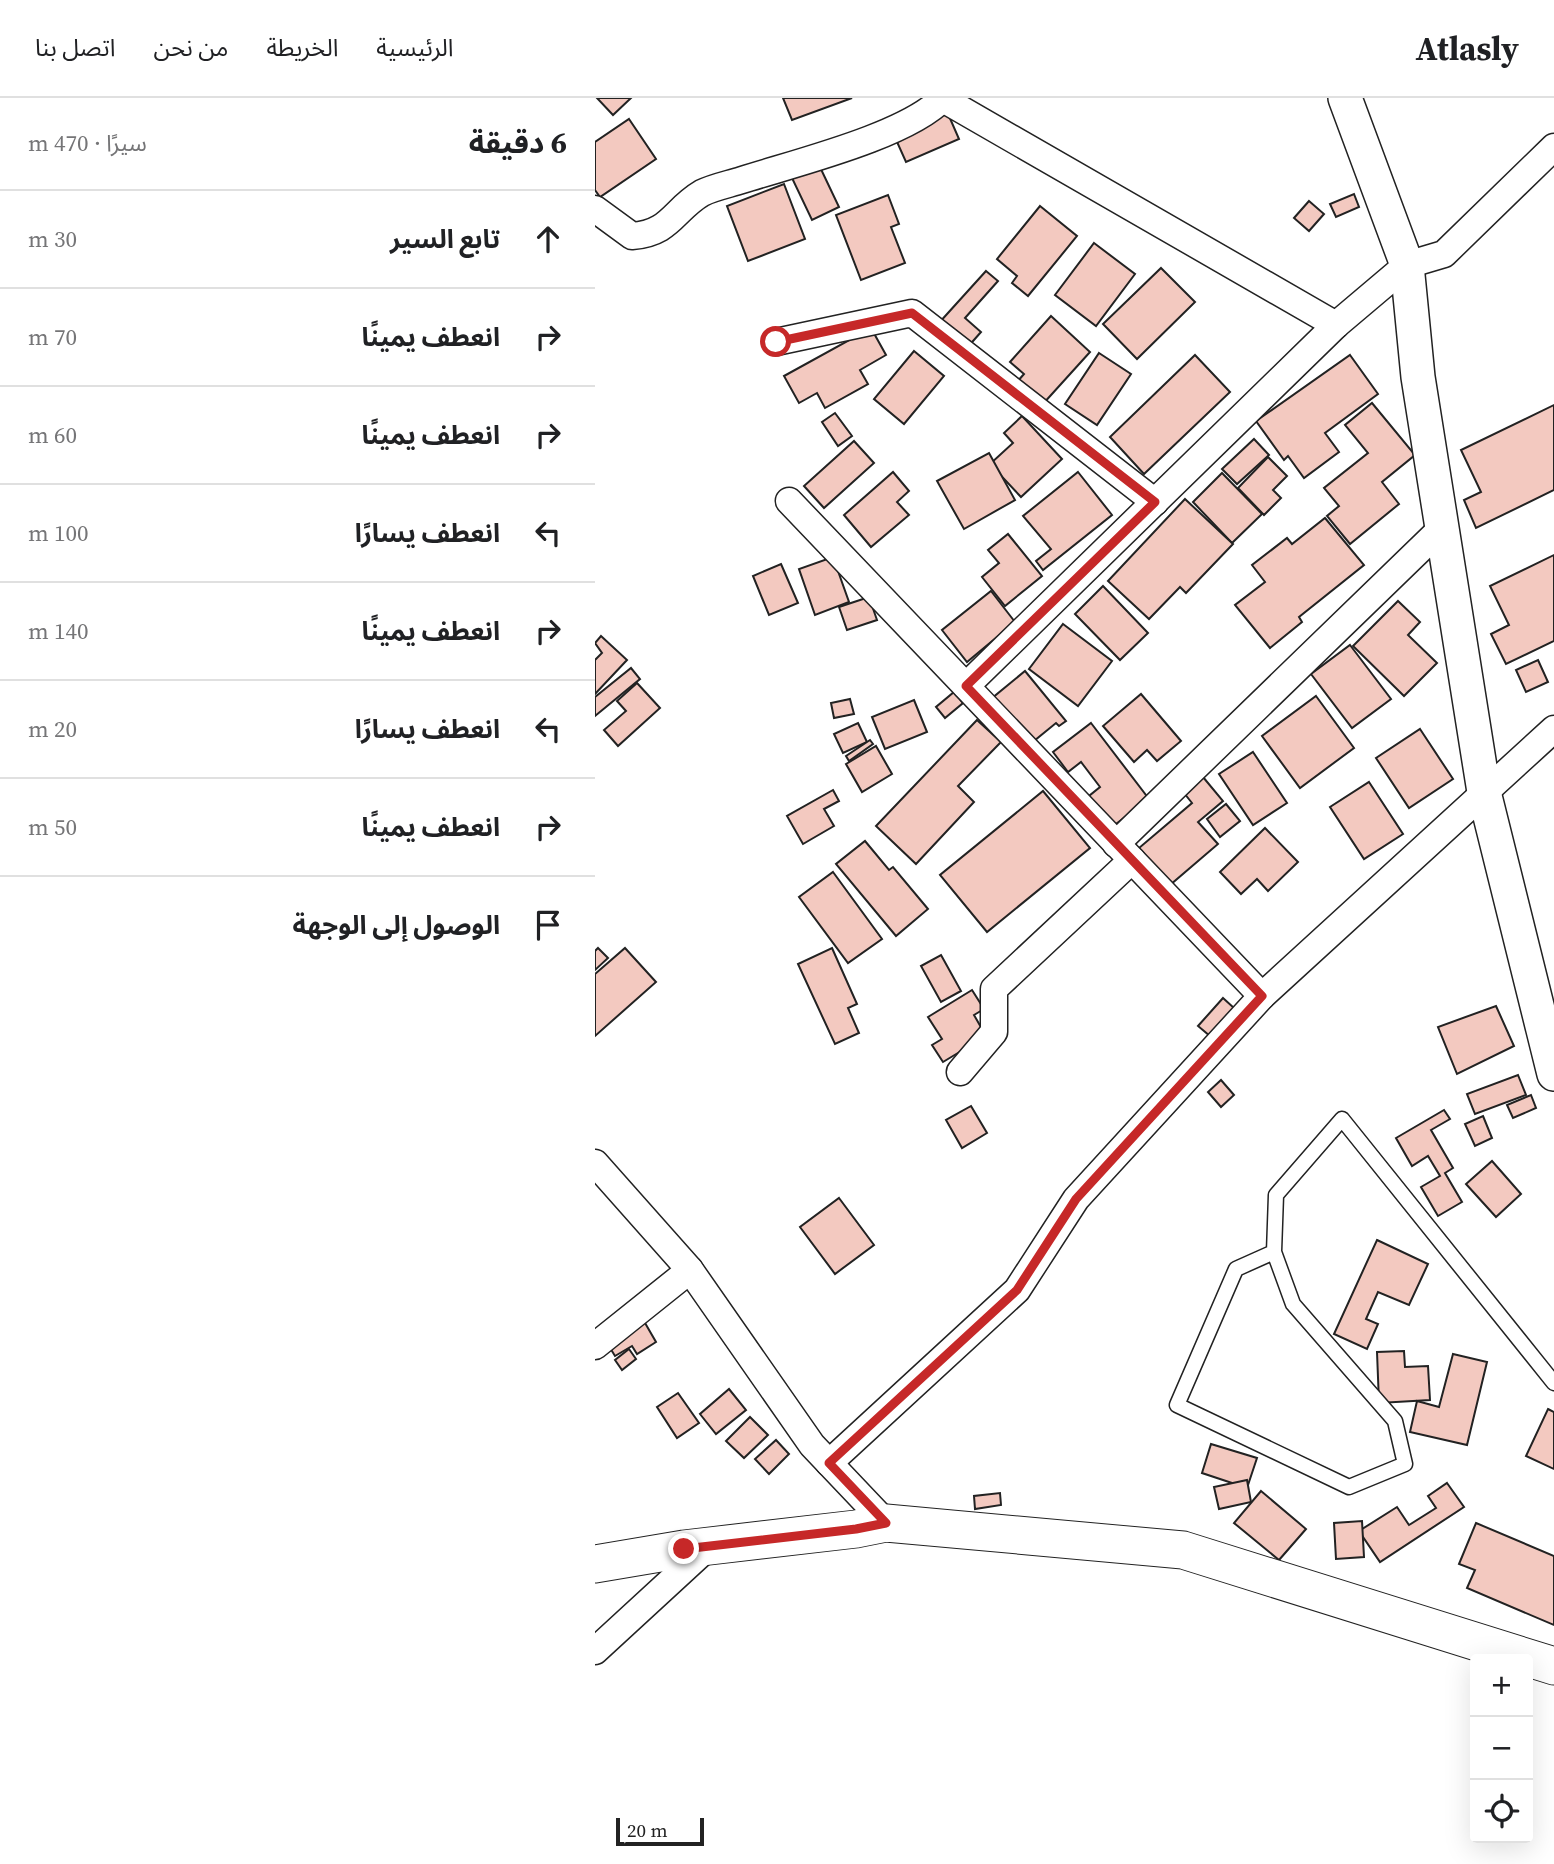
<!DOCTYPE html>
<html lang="ar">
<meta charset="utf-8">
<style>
:root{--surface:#fff;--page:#f6f6f6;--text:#202124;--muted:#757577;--line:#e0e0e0}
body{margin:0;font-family:"Source Serif 4","Noto Sans Arabic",serif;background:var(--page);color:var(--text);direction:rtl}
.controls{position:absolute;right:21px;bottom:21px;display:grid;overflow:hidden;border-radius:7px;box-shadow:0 7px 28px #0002}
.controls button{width:63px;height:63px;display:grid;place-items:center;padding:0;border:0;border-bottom:2px solid var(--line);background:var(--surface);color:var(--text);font:35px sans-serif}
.scale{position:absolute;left:21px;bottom:18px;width:88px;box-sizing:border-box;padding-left:7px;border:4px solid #222;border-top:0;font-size:19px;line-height:24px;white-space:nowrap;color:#222;-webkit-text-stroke:5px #fff;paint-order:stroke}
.stop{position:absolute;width:21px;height:21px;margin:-16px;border:5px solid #c62828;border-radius:50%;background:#fff}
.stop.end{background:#c62828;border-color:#fff;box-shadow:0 2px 7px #0008}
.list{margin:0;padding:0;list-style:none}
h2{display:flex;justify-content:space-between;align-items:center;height:91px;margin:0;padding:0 28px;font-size:30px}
h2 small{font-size:23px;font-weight:400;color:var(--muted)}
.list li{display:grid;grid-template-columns:46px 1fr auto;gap:21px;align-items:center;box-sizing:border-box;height:98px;padding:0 28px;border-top:2px solid var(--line)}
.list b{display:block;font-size:26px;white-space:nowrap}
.list em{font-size:23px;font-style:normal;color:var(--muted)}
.icon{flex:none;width:38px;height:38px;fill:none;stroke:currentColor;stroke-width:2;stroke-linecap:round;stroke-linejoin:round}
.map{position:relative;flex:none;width:959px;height:1766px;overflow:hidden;direction:ltr}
header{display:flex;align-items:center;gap:42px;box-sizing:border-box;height:98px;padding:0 35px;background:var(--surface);border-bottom:2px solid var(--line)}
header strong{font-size:33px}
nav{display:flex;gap:38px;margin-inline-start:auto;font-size:24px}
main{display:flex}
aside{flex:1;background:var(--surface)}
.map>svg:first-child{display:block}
.building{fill:#f3c9c0;stroke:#222;stroke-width:2}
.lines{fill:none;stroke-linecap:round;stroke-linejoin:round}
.service-casing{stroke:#222;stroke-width:17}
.minor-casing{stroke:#222;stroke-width:29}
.tertiary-casing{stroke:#222;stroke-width:36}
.secondary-casing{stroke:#222;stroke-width:39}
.service{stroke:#fff;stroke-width:14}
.minor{stroke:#fff;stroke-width:26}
.tertiary{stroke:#fff;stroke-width:33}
.secondary{stroke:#fff;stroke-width:37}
.route{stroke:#c62828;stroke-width:9}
</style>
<header>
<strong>Atlasly</strong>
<nav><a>الرئيسية</a><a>الخريطة</a><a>من نحن</a><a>اتصل بنا</a></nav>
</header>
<main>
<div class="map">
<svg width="959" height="1766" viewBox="0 0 959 1766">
<rect width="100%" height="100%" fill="#fff"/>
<!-- building -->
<g class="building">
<polygon points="2,0 36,0 18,17"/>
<polygon points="188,0 257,0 197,22"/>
<polygon points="347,2 364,41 311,64 294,26"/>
<polygon points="34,21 61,61 5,99 0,92 0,44"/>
<polygon points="224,67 244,109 217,122 197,80"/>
<polygon points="189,86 210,141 153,163 132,108"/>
<polygon points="759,96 764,109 741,119 735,106"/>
<polygon points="293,97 304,126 296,129 310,165 266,182 241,117"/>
<polygon points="714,103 729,116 714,133 699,120"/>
<polygon points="445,108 482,138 433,198 417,185 422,178 402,161"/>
<polygon points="499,145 540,176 501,228 460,197"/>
<polygon points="566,170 600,204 542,261 508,226"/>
<polygon points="391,173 403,183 370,220 386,234 371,251 343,226"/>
<polygon points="456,218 495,254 447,307 422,284 429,276 415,264"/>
<polygon points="276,230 291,257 265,272 273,286 230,310 222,295 204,305 189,278"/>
<polygon points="319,253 349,278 309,326 279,301"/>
<polygon points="504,255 536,276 502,327 470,306"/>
<polygon points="600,257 635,294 549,376 515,339"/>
<polygon points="755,257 783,296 730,335 744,354 709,380 693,358 689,362 661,323"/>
<polygon points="777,305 820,357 787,384 804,406 755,446 732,418 744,408 729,390 773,355 750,327"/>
<polygon points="959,307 959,392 881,430 869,402 886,394 866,352"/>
<polygon points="240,315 257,338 243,348 227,324"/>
<polygon points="427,318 467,361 426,399 395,366 418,345 409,335"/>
<polygon points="659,341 674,357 642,386 627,371"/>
<polygon points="259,343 279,365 229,410 209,388"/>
<polygon points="394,355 420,402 369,431 342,383"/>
<polygon points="673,359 692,378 678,392 686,400 669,417 643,390"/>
<polygon points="298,374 314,393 302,404 314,417 276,449 249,417"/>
<polygon points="483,374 517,417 448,472 441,463 456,451 428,418"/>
<polygon points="627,375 667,416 637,445 598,404"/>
<polygon points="590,401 638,446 591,495 585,489 554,521 513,483"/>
<polygon points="730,420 769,467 704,519 707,524 675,550 640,507 670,484 657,467 692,440 697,446"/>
<polygon points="413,436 447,478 410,508 387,479 404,465 393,452"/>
<polygon points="959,457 959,543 911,566 896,536 914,527 895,488"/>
<polygon points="238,459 254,504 220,517 204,471"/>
<polygon points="186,466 203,505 174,517 158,478"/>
<polygon points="508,488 553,535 525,562 480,516"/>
<polygon points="396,493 420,524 372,564 347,532"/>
<polygon points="274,499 282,522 252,532 244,509"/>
<polygon points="803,503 825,524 813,537 842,565 809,598 758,548"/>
<polygon points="468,526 517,563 483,608 434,571"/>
<polygon points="6,538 32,562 0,596 0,562 7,555 0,545"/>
<polygon points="755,547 796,601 757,630 716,576"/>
<polygon points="943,562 953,584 931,594 921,572"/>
<polygon points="36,570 45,581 0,618 0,599"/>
<polygon points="430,573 471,623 464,628 461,625 434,647 396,601"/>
<polygon points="42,585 65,610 23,648 9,632 31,613 22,603"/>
<polygon points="359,594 368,605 350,620 341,609"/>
<polygon points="546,596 586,643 562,663 552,652 539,664 508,628"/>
<polygon points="721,598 759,650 705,690 667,638"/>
<polygon points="255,601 259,616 239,620 236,605"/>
<polygon points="319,602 332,634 290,651 277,619"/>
<polygon points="382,622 406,644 363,688 379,704 321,766 281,728"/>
<polygon points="263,625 272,644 248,655 239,636"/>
<polygon points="496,625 554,701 513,732 489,702 505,689 486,664 473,674 458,654"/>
<polygon points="825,631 858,681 814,710 781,660"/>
<polygon points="275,642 278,646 254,663 251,658"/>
<polygon points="281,648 297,676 267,694 251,666"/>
<polygon points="658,654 692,705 658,727 624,676"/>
<polygon points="608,679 628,703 603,724 623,746 575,787 544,750 597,705 589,695"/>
<polygon points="774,684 808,736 769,761 735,709"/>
<polygon points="238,692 244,703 229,711 239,728 208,746 192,718"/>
<polygon points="448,693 495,750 392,834 345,777"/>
<polygon points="631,706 645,723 625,739 612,721"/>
<polygon points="670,730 703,764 673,793 662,781 646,796 625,774"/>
<polygon points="270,743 294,772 298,769 333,811 301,838 241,766"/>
<polygon points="238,774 287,841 253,865 204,799"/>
<polygon points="3,850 13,860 0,872 0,853"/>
<polygon points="30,850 61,884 0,938 0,876"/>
<polygon points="237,850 262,906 253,910 264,935 240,946 203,866"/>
<polygon points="346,857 366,893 346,904 326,868"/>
<polygon points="377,892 389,911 379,917 391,938 348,964 337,947 347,941 333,919"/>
<polygon points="628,900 639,910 615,938 603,928"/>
<polygon points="901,908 919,948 862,976 843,929"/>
<polygon points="923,977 931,997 880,1016 872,996"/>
<polygon points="626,982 639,997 626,1009 613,994"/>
<polygon points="936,997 941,1010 918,1020 912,1007"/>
<polygon points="376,1008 392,1035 367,1050 351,1022"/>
<polygon points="849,1012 855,1021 836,1032 858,1070 850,1075 867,1104 843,1118 826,1089 845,1078 833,1058 817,1068 801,1040"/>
<polygon points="888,1018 897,1040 880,1048 870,1026"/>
<polygon points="897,1063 926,1096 901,1119 871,1086"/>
<polygon points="244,1100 279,1147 240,1176 205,1129"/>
<polygon points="782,1142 833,1166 814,1207 783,1194 771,1221 783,1226 772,1251 739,1236"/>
<polygon points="46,1218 61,1244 42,1256 37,1248 20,1258 9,1240"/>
<polygon points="34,1251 41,1261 27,1272 20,1262"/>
<polygon points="809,1253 810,1269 833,1268 835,1302 784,1305 782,1254"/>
<polygon points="858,1256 892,1264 872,1347 815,1334 822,1303 844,1309"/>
<polygon points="134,1291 151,1312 121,1336 105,1316"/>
<polygon points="83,1295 104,1325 82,1340 62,1309"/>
<polygon points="953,1311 959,1314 959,1371 931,1358"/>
<polygon points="155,1319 173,1337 149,1360 131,1343"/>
<polygon points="181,1342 194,1356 174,1376 160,1361"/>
<polygon points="616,1346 662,1360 652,1390 607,1375"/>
<polygon points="652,1382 656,1404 624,1411 619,1389"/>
<polygon points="852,1385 869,1409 785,1464 764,1433 802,1409 814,1427 841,1410 833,1398"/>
<polygon points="666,1393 711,1431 684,1462 639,1425"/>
<polygon points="405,1395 406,1407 380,1411 379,1398"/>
<polygon points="767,1423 769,1459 741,1461 739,1425"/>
<polygon points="881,1425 959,1458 959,1527 872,1490 880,1472 864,1466"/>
</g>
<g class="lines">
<!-- service casing -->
<g class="service-casing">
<polyline id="service" points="679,1154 641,1171 582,1307 754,1389 810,1366 800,1323 698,1206 679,1154 681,1097 747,1021 959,1285"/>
</g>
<!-- minor casing -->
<g class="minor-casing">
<g id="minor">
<polyline points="348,1 741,227"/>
<path d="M0 111 37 138C76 135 78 112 107 95 119 89 135 86 147 82 200 65 312 38 348 0"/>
<polyline points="181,244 317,215 560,404"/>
<polyline points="194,403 667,898"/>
<polyline points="371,588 741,227 812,167 849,156 959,49"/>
<polyline points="521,746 847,430"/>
<polyline points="365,974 399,934 399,891 537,762"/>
<polyline points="0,1065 95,1172 217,1347 291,1425"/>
<polyline points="0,1248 95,1172"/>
<polyline points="234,1365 422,1192 481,1101 667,898 959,631"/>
<polyline points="0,1553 113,1449"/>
</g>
</g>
<!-- tertiary casing -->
<g class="tertiary-casing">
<polyline id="tertiary" points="750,0 812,167 823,279 889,694 959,976"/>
</g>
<!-- secondary casing -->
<g class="secondary-casing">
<polyline id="secondary" points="0,1466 89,1451 261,1431 291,1425 588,1452 959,1568"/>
</g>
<!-- service -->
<use href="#service" class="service"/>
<!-- minor -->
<use href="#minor" class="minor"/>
<!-- tertiary -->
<use href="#tertiary" class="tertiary"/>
<!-- secondary -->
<use href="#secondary" class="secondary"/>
</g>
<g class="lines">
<!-- route -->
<polyline class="route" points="89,1451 261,1431 291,1425 234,1365 422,1192 481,1101 667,898 371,588 560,404 317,215 181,244"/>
</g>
</svg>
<div class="controls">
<button>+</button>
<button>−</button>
<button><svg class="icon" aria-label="locate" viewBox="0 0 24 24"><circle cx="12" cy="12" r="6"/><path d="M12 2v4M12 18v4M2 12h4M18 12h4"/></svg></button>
</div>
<div class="scale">20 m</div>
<div class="stop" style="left:181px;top:244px"></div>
<div class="stop end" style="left:89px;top:1451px"></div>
</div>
<aside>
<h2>6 دقيقة<small>سيرًا · 470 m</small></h2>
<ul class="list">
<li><svg class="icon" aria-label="ahead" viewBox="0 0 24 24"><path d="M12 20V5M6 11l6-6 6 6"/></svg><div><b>تابع السير</b></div><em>30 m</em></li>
<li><svg class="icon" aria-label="right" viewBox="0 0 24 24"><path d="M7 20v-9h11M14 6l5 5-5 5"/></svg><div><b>انعطف يمينًا</b></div><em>70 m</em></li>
<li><svg class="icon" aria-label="right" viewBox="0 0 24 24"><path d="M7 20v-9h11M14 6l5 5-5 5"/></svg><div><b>انعطف يمينًا</b></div><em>60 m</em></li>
<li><svg class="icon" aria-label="left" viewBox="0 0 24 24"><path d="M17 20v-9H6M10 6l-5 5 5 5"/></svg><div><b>انعطف يسارًا</b></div><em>100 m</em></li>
<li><svg class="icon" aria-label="right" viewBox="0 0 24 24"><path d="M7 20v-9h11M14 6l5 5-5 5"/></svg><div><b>انعطف يمينًا</b></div><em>140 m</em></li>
<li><svg class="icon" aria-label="left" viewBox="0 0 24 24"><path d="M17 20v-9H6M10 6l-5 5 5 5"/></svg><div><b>انعطف يسارًا</b></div><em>20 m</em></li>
<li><svg class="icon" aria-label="right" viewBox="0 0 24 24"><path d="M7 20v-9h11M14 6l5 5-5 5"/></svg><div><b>انعطف يمينًا</b></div><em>50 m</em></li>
<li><svg class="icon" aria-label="arrive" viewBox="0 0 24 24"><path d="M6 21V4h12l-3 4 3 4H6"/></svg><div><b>الوصول إلى الوجهة</b></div></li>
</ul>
</aside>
</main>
